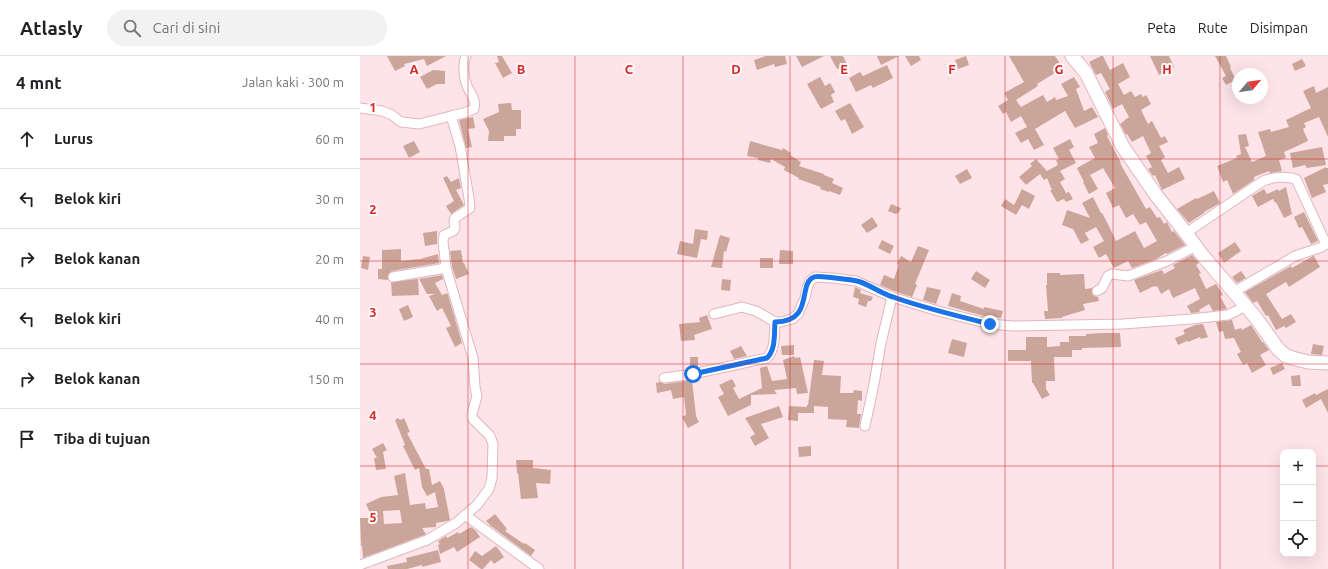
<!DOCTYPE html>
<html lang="id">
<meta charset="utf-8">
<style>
:root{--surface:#fff;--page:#f2f2f2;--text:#202124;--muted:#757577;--line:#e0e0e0}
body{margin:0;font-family:Ubuntu,sans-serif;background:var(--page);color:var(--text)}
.controls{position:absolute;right:12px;bottom:12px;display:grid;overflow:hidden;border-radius:8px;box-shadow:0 4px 16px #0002}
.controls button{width:36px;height:36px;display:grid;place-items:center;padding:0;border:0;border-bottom:1px solid var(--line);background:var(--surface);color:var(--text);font:20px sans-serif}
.compass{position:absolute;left:872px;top:12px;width:36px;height:36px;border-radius:50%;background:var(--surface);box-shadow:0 4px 16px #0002;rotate:61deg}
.stop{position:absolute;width:12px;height:12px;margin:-9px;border:3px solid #1a73e8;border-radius:50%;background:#fff}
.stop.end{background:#1a73e8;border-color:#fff;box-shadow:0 1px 4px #0008}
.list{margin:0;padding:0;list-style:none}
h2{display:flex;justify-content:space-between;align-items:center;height:52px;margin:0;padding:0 16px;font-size:17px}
h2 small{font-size:13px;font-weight:400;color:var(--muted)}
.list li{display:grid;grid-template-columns:26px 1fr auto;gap:12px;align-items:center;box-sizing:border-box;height:60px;padding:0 16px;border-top:1px solid var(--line)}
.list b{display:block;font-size:15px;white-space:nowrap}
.list em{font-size:13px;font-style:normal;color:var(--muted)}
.icon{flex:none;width:22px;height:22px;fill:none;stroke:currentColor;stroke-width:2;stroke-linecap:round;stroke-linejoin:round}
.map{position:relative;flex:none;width:968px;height:513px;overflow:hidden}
header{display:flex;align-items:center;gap:24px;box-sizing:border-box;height:56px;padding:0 20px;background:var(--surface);border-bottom:1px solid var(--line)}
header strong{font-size:19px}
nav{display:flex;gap:22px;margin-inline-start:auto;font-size:14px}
.search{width:280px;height:36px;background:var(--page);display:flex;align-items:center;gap:10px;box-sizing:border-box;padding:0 14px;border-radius:22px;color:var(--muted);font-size:15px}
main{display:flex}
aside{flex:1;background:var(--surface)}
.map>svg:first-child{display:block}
.building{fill:#cba49a;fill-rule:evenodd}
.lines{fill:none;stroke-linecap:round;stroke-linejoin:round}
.street-casing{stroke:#dfb6bf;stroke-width:11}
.secondary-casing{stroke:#dfb6bf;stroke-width:15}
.street{stroke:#fff;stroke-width:9}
.secondary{stroke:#fff;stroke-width:13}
.route{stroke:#1a73e8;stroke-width:5}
.grid{fill:none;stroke:#d62828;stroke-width:1;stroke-opacity:0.55}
.grid-label{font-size:13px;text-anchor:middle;font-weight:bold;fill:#d62828;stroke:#fff6f8;stroke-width:4;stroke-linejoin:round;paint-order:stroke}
</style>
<header>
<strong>Atlasly</strong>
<div class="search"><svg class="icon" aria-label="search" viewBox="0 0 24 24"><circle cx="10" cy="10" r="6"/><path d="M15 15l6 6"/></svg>Cari di sini</div>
<nav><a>Peta</a><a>Rute</a><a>Disimpan</a></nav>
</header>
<main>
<aside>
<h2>4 mnt<small>Jalan kaki · 300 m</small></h2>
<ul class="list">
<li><svg class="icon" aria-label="ahead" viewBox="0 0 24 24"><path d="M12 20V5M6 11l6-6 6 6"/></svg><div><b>Lurus</b></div><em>60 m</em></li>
<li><svg class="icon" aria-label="left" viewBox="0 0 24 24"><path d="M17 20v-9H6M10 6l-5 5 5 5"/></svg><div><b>Belok kiri</b></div><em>30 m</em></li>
<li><svg class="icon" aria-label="right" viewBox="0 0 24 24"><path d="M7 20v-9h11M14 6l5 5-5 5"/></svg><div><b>Belok kanan</b></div><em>20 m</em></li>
<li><svg class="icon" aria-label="left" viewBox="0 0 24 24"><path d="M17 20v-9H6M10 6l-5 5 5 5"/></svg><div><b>Belok kiri</b></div><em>40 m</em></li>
<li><svg class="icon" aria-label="right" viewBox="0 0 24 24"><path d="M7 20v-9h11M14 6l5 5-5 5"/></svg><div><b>Belok kanan</b></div><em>150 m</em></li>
<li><svg class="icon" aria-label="arrive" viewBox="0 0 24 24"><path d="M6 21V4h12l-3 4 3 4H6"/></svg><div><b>Tiba di tujuan</b></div></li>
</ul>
</aside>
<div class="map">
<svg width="968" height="513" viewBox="0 0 968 513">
<rect width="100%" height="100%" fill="#fee4e9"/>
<!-- building -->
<g class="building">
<polygon points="27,0 86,0 67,10 64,3 44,8 45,10 35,15"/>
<polygon points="137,0 142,0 152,17 143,22 135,7 139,6"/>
<polygon points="406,0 425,0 427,8 415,11 414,8 397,14 394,4"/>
<polygon points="436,0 464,0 442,11"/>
<polygon points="470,0 483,0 487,8 477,13"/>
<polygon points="517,0 539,0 521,9"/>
<polygon points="545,0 559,0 561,4 551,10"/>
<polygon points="606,0 609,9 598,13 595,4"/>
<polygon points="649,0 695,0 703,12 677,28 678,30 656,44 661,51 683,39 687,46 695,41 696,44 708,40 701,28 714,21 720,31 716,33 724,55 732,51 738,61 715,72 705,55 675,73 684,89 674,94 668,83 661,87 655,77 667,71 661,60 651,66 646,56 643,58 638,50 648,44 644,37 664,26"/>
<polygon points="741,0 743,0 750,14 763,7 770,21 758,28 764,39 771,35 775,41 781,38 783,41 786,39 791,48 781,54 788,68 792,65 801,82 805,80 808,86 799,90 805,101 801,104 808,117 819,111 825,123 802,134 795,119 793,120 788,113 792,111 786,100 791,97 783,80 772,86 767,78 766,79 760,68 769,61 762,48 753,53 745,36 750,33 741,17 736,19 729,6"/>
<polygon points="790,0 809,0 814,11 799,19"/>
<polygon points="855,0 866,0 871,11 870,12 876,24 866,29 862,22 866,20"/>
<polygon points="942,3 946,10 935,15 932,8"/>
<polygon points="527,9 533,22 513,32 511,29 496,36 489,22 500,16 503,20"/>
<polygon points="73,14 85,15 85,28 77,28 67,33 60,21"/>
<polygon points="460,21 465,30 470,27 475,36 471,39 474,46 461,53 447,28"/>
<polygon points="954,30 956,37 968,31 968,81 959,61 944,67 946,71 943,73 948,85 924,96 926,102 919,104 922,115 910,117 909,115 894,121 894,124 873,138 867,124 863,126 857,110 877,102 876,100 881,98 878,79 886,78 889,90 885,91 892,106 906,100 898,76 910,73 911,76 929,71 926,64 951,52 943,35"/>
<polygon points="151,47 152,54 161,54 161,73 156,73 156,80 144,80 144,85 128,85 129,75 123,63 139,56 138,48"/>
<polygon points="490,47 504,71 492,78 485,63 481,65 475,55"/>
<polygon points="113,61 115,72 108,73 112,91 106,92 99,64"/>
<polygon points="745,72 748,79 747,80 761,107 760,107 786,153 790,151 797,162 800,161 804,168 807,166 812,176 814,175 825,189 807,198 806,197 796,203 772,212 768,205 754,212 746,198 739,202 733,191 744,185 736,171 725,177 729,184 721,188 713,173 702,169 707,154 730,162 722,147 733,141 741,157 742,157 747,166 756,185 775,175 784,192 797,185 786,166 780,169 773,158 766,162 759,149 753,152 746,137 755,132 743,112 730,119 738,133 729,138 723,126 724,126 717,112 735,102 729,91 738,87 734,78"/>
<polygon points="710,83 714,91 709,94 716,107 700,115 705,123 700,126 706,137 709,136 713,143 706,146 704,143 697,146 690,134 692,134 687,122 684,124 680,118 666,129 659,121 672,110 670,108 676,103 687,115 698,109 696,104 699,103 693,92"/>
<polygon points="54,85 60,96 49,102 43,90"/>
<polygon points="390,85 422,94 423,92 431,97 430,99 441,106 439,110 464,118 464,119 474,123 472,127 483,132 480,139 469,135 469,136 460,133 461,131 438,123 439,122 424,114 425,111 411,103 410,107 398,104 398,102 387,100"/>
<polygon points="962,91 966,109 947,112 945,109 933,112 930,97"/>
<polygon points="966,111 966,112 968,112 968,128 963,129 966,136 952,142 944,122"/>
<polygon points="607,113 612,122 600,128 595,120"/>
<polygon points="87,120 91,126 99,122 101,132 96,134 104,149 91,158 86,150 94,145 83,122"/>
<polygon points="926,131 932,158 924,162 916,146 915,147 913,143 898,151 892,140 904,133 907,138 918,133 919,135"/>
<polygon points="662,133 675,140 669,153 662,149 656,159 641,150 645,143 654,149"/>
<polygon points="854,135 860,147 844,156 844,157 829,167 817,153 836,142 837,143"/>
<polygon points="531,148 541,152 539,156 536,158 528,155"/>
<polygon points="944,156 958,185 951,188 942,171 939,172 934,161"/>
<polygon points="512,161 518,170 507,177 501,169"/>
<polygon points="335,173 348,175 347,184 341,183 337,202 317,198 320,185 333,188"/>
<polygon points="77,175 77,188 65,190 63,177"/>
<polygon points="360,179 370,182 366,196 364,195 362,212 351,211"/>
<polygon points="522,184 534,190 530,198 518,192"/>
<polygon points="875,186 881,195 864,207 858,197"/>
<polygon points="558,190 569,194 555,228 557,229 552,241 534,235 520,229 524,219 534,223 539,209 537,208 541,200 551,206"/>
<polygon points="41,193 41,205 60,203 78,198 79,207 32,215 28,219 28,224 18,223 18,213 22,213 22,194"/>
<polygon points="101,194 103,207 104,207 109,218 96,223 92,211 90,195"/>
<polygon points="420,194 433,195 433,208 419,208"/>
<polygon points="832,199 839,207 836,209 841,217 839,218 846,233 856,228 863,239 860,240 867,253 853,255 849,248 839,254 840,256 831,257 827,250 840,243 835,232 813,242 809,233 801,238 797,230 795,231 794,230 780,237 774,224 802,214 804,218 815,212 813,209"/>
<polygon points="3,200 10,201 8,214 1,212"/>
<polygon points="953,200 954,200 960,211 929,231 926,226 906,238 922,263 931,258 936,266 926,272 924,270 916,274 908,259 906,260 897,245 893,247 885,236 931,210 932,212"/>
<rect x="400" y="202" width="13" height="10"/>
<polygon points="616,215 630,224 625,232 611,223"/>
<polygon points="881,215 886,222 877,227 872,221"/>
<polygon points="687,217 700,217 700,219 724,218 725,233 732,232 732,238 734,240 738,241 739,245 723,248 725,254 702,261 702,262 685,263 684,255 688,255 686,229 687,229"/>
<polygon points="82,219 83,223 75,227 82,239 87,237 88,239 102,287 95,291 86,272 91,270 82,252 77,255 69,240 75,238 67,238 59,223"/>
<polygon points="58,223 59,239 32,240 31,226"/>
<polygon points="362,223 371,224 370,235 361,234"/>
<polygon points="495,231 501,234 500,237 513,241 511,245 508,245 506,251 498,248 499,243 493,241"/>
<polygon points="567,231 581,234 576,248 563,244"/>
<polygon points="592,237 601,240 600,245 624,253 624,251 643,255 641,262 633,261 633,262 631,262 588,250"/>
<polygon points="48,249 53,261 44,265 39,253"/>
<polygon points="347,259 352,273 334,279 335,284 321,285 319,268 340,266 339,262"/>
<polygon points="872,264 875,274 881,272 882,274 891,269 902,286 903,286 909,294 900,299 906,309 892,317 887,307 883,309 877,298 881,296 874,282 865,283 863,275 859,276 856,266"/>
<polygon points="843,268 848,281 841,283 840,281 828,286 827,285 818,289 815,282 825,278 823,274 835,269"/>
<polygon points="742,277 760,277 761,291 722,292 722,294 712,294 712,301 694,301 695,325 686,325 686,333 690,339 682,343 673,327 672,327 671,305 648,305 648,294 666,294 666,281 687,281 687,291 700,290 700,286 709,286 709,280 726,280 726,278"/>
<polygon points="592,283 607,287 604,301 588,297"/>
<polygon points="953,288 964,290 962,299 951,298"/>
<polygon points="434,289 434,299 422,299 421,290"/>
<polygon points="381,290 387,300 374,303 370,295"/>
<polygon points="434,300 435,302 440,301 448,337 437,338 436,332 414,334 417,338 391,339 391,349 368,360 358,341 364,338 359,329 372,323 376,330 373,332 379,343 402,332 400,312 407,310 412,325 427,323 423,304"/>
<polygon points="330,301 338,301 338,311 330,312"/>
<polygon points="454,304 464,305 462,319 481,320 480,337 493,337 494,334 502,335 502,345 498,344 497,358 501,358 499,372 486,371 487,364 468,363 468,351 454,350 454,357 438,357 438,365 428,364 429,350 447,351 447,349 448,349"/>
<polygon points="922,307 925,313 913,319 910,312"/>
<polygon points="940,319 941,330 932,330 931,320"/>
<polygon points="332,324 336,360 339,366 328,372 322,361 326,359 324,341 313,343 311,334 297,337 296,327 300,326 305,328"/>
<polygon points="968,333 968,357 961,343 946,352 942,344 955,337 956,339"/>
<polygon points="419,350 423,361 401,368 409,382 395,390 390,381 395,378 385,362"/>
<path d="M38 362 40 364 44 362 50 376 47 377 66 413H69L72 429 80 425 84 433 90 464 87 465 76 467V471L62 472 66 478 64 479 3 502 2 490H1L0 462H12L6 448 21 441 38 439 34 420 45 417 50 449 65 447 66 453 78 451 75 436 67 440 62 431 59 412 55 414 43 390 45 389 35 364ZM40 454 42 467 24 468 23 455Z"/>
<polygon points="23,387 27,394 23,396 26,413 16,414 14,402 17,402 12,393"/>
<polygon points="451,390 451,400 439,401 438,391"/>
<polygon points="156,404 173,404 173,412 191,414 190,428 176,427 178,442 161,443 158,417 157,417"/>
<polygon points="135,458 147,473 145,475 164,488 165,487 175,494 171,500 131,470 126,465"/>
<polygon points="111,471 116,475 120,481 97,496 94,491 80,498 78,489 80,488 78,485 86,480 87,482 98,476 99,478"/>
<polygon points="136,490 144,501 134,508 131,504 123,513 121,513 109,504 115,495 122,500"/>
<polygon points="78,494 81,506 62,511 62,509 47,513 28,513 27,510 47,506 46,502"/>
</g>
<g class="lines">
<!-- street casing -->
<g class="street-casing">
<g id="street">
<polyline points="0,52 22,55 32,59 41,66 59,68 91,60"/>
<path d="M826 177 903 125C913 121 926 120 936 123L966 188 962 191 935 200 874 236"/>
<polyline points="33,221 86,212"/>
<polyline points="737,235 742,232 748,220 752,218 768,220 776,217 807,205 836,190"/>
<polyline points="354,258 382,251 396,255 415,266 421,266 432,263 438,258 445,242 447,232 450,225 455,221 473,222 496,225 532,241 578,255 630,268 653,270 763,268 831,263 868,259 886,250"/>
<path d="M304 322 333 318 407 302C416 293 414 277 415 266"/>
<polyline points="505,370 514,328 521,287 532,241"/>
<polyline points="105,459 179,513"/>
<path d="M0 509 67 484 96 467 117 449 129 433 132 422 133 388 130 380 112 362V358L117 340 115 331 113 302 86 212 83 185 84 179 93 175 95 172 94 165 95 162 110 152 109 142 100 90 91 60 104 57 114 53C116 44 112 40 108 32 104 24 102 8 106 0"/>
</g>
</g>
<!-- secondary casing -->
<g class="secondary-casing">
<polyline id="secondary" points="712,0 726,17 763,91 796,139 826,177 843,200 896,262 918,293 926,300 936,303 948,306 968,307"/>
</g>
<!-- street -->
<use href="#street" class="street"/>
<!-- secondary -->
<use href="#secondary" class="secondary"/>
</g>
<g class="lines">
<!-- route -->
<path class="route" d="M333 318 407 302C416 293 414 278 415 266 455 266 437 227 454 221 457 220 463 221 466 221 476 222 487 223 497 225 509 228 520 237 533 241 564 252 597 260 630 268"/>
</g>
<!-- grid -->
<path class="grid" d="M108 0V513M215 0V513M323 0V513M430 0V513M538 0V513M645 0V513M753 0V513M860 0V513M0 103H968M0 205H968M0 308H968M0 410H923M953 410H968"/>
<g class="grid-label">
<text x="54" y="18">A</text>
<text x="161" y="18">B</text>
<text x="269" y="18">C</text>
<text x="376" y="18">D</text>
<text x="484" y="18">E</text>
<text x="592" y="18">F</text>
<text x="699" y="18">G</text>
<text x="807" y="18">H</text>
<text x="13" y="56">1</text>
<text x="13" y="158">2</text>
<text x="13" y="261">3</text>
<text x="13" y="364">4</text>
<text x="13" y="466">5</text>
</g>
</svg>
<div class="controls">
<button>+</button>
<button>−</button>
<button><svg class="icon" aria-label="locate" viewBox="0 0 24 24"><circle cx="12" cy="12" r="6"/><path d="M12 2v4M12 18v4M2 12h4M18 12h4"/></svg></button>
</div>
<svg class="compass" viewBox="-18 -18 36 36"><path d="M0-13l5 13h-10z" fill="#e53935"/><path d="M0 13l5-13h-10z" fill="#757577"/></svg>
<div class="stop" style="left:333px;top:318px"></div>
<div class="stop end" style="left:630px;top:268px"></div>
</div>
</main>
